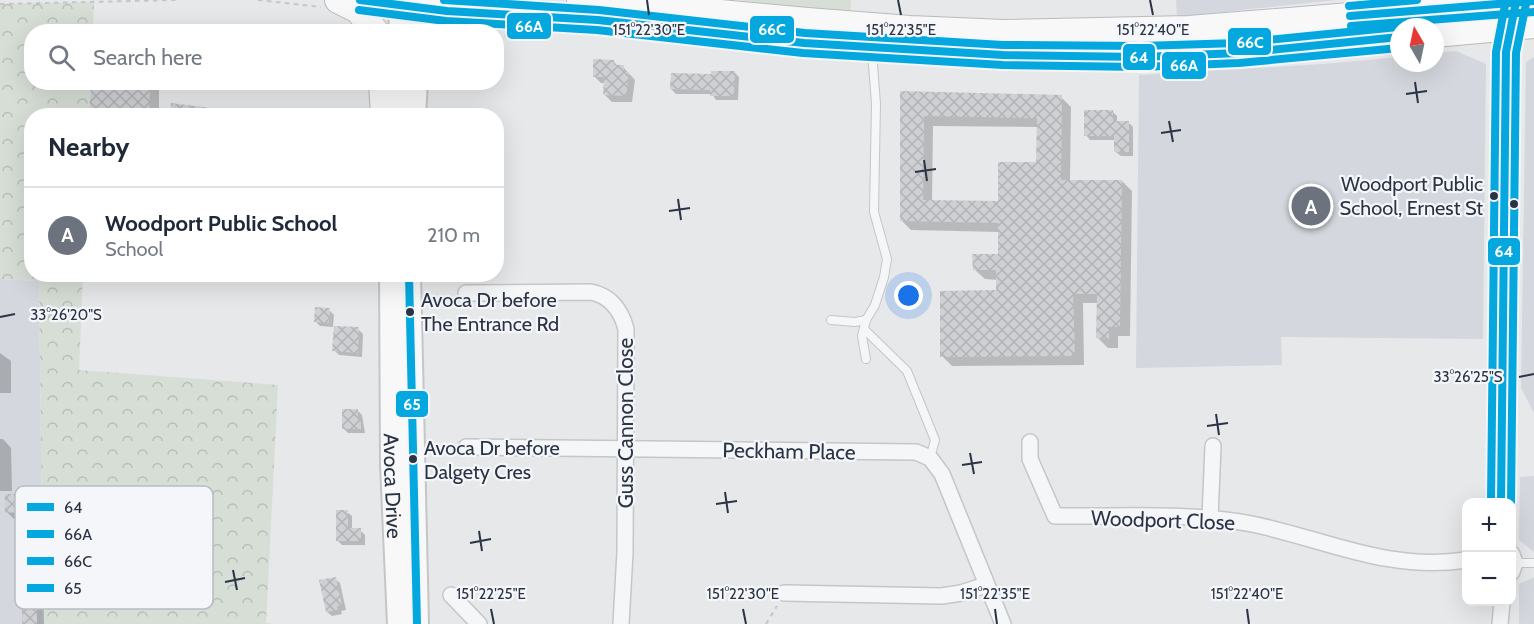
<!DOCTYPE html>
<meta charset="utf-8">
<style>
:root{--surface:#fff;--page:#f6f6f7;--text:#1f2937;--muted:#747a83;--line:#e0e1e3;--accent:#6c737f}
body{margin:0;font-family:Cabin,sans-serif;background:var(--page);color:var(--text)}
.controls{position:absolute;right:18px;bottom:18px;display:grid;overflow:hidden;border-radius:12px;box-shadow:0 6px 24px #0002}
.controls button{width:54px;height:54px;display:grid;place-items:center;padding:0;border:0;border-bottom:2px solid var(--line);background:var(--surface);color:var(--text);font:30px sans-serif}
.compass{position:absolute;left:1390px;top:18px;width:54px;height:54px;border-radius:50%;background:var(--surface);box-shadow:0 6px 24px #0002;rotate:351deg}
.you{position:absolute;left:909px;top:296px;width:21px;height:21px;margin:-15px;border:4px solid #fff;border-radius:50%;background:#1a73e8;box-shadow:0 0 0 9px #1a73e833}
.badge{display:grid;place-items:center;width:39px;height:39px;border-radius:50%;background:var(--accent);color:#fff;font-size:20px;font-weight:700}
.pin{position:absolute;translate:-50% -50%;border:3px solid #fff;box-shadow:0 2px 6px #0006}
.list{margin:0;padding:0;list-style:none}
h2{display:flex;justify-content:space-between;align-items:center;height:78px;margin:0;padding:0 24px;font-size:26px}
h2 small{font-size:20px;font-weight:400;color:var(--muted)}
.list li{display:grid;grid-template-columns:39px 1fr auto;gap:18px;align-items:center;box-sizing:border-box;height:96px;padding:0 24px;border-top:2px solid var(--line)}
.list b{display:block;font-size:22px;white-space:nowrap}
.list p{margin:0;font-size:20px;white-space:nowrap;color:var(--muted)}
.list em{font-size:20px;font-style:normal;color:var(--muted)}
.icon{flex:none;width:33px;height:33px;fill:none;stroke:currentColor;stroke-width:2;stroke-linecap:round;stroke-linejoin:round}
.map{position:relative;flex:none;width:1534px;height:624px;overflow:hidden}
.search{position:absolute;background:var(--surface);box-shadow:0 6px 24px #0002;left:24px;top:24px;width:480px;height:66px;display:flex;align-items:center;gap:15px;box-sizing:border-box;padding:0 21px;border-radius:24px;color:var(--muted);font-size:22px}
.panel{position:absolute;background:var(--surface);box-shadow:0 6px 24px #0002;left:24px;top:108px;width:480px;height:174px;border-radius:24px}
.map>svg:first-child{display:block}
.built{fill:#d4d7dd}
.green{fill:#d6ded6}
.forest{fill:url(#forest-crowns)}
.shadow{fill:#0003;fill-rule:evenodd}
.building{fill:url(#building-cross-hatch);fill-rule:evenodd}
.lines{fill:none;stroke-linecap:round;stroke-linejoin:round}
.service-casing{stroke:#c4c6c8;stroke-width:10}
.minor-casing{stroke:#c4c6c8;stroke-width:18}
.secondary-casing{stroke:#c4c6c8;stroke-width:26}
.trunk-casing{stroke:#b8bbbf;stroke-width:28}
.path{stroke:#c5c6ca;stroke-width:2;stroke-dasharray:4.5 4.5;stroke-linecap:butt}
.service{stroke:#f5f6f7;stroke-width:8}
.minor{stroke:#f5f6f7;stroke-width:15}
.secondary{stroke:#f8f8f8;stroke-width:22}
.trunk{stroke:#f8f8f8;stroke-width:26}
.bus-1-casing{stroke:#f4f6f9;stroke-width:12}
.bus-2-casing{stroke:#f4f6f9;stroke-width:12}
.bus-3-casing{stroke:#f4f6f9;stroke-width:12}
.bus-4-casing{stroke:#f4f6f9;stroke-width:12}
.bus-1{stroke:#04a8de;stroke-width:8}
.bus-2{stroke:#04a8de;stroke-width:8}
.bus-3{stroke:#04a8de;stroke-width:8}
.bus-4{stroke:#04a8de;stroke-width:8}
.ticks{fill:none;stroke:#2b3445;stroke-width:2}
.bus-dot{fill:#2b3445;stroke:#f4f6f9;stroke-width:2}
.labels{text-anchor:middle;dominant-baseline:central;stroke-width:4.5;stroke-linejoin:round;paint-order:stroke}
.bus-label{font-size:20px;fill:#2b3445;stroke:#f4f6f9;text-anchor:start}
.street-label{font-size:21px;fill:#2b3445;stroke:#f4f6f9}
.key{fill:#f4f6f9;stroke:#b8bcc3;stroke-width:1.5}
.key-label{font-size:16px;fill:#2b3445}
.ticks-label{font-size:15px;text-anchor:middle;fill:#2b3445;stroke:#f4f6f9;stroke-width:4.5;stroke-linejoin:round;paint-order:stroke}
.line-badge{stroke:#f4f6f9;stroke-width:2}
.badge-label{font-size:16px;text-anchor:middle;font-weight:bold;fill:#fff}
</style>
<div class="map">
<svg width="1534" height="624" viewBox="0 0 1534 624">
<defs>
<pattern id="forest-crowns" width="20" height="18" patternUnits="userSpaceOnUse" patternTransform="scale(1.5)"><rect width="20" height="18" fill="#d6ded6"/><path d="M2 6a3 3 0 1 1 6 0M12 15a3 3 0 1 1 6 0" fill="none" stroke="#b8bfb9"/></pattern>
<pattern id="building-cross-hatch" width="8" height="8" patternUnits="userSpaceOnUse" patternTransform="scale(1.5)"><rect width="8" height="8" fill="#ced0d3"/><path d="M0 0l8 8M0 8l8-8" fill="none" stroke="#b1b3b6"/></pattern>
</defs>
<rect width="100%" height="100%" fill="#e6e8ea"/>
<!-- built -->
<g class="built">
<polygon points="1176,0 1336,0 1177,17"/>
<polygon points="1456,51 1486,64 1483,339 1281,337 1282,365 1136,368 1139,75 1323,64 1399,57 1399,63 1435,63 1435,53"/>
<polygon points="1534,57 1534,413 1521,388 1526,62"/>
<polygon points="0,279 39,281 43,624 0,624"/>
<polygon points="1534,476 1534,552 1519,540 1520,477"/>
<polygon points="1534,566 1534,624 1519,624 1519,584 1534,577"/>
</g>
<!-- green -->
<polygon class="green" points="739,0 851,0 850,16"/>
<!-- forest -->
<polygon class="forest" points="94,2 93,31 32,32 32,82 91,83 89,115 32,116 32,274 83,275 79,370 278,385 266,623 275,624 43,624 39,281 0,279 0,4"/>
<!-- shadow -->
<g class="shadow">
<polygon points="613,61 619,67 623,67 635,80 632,102 612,102 605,95 605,83 601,83 594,76"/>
<polygon points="734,72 739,77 738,100 716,100 712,94 676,94 671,89 713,75"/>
<polygon points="92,82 159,82 159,116 91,116"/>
<path d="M902 93 1061 97 1071 107 1070 181H1122L1132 191 1130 336H1118V348H1108L1098 338V303H1083L1084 365 952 366 942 356 998 292V280L985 279 974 269 1000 255V232L911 230 901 220ZM933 126 1038 127V164L999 203 932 202Z"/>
<polygon points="1113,112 1117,116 1117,123 1128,122 1133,127 1133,156 1121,156 1116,152 1116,140 1090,140 1086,135"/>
<polygon points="329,310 334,315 333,327 320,326 315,321"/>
<polygon points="358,329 363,334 362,357 339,355 334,350"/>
<polygon points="0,353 11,361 11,393 0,393"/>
<polygon points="357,410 362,415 365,433 348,433 343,428"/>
<polygon points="0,439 3,439 11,448 12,491 0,491"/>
<polygon points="32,494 39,501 39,522 42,526 44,624 24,624 22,519 14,519 7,512"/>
<polygon points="347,512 352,516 352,530 360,530 365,535 365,545 342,545 337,540"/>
<polygon points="335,579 340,583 346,610 341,611 342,614 332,616 327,612"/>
</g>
<!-- building -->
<g class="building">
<polygon points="593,59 614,60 614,65 624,65 624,72 629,72 626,96 603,95 604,77 593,77"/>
<polygon points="711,71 735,71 734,96 710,96 710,90 670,89 671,73 711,74"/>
<polygon points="91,82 150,82 149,116 89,116"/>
<path d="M900 91 1062 95 1061 180H1122L1120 327H1109V339L1096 338 1097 294H1073L1075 356 940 357V291L996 290V270H973L972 254H998V223L900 221ZM924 116 1037 118 1036 162H998V201L923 200Z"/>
<polygon points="171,103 219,109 219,116 170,116"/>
<polygon points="1084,110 1113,110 1113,121 1129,121 1129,152 1114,152 1114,136 1084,136"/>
<polygon points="315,307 330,308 329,323 314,322"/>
<polygon points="334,326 359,327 358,353 332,351"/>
<polygon points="342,409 358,409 358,418 361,419 361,429 342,429"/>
<polygon points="32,493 33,517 36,517 37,624 22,624 21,512 5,513 5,494"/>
<polygon points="336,510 348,510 348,528 361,528 361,541 336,541"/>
<polygon points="336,577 342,605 337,606 338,610 326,612 319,580"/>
</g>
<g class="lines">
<!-- service casing -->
<g class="service-casing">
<g id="service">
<polyline points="831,320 855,322 866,320"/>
<polyline points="864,329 907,371 935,440 930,458"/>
<polyline points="866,359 862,336 866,320 875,305 884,277 887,259 874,212 876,104 872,52"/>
<polyline points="1515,563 1534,563"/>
</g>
</g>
<!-- minor casing -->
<g class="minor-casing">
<g id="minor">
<path d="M466 293 591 292C611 296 621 310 626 329L625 552 621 624"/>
<path d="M1030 442V459L1055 516C1119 517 1189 512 1252 524 1325 539 1388 572 1466 560"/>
<polyline points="466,447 916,452 930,458 942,474 1003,624"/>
<polyline points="1501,502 1506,52 1512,20"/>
<polyline points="1210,518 1213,446"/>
<polyline points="1512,554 1515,563 1512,572"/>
<polyline points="784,593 942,596 961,593 986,585"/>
<polyline points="451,595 479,624"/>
<polyline points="1500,624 1502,602"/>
</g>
</g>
<!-- secondary casing -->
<g class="secondary-casing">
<g id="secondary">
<polyline points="400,32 402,0"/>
<polyline points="419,32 422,0"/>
<polyline points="396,116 398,82"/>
<polyline points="414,116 416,82"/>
<path id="s1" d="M391 274 392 465 399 624"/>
<polyline points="409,274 417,624"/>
</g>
</g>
<!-- trunk casing -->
<g class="trunk-casing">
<g id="trunk">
<polyline points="338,0 358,10 376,32"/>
<polyline points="360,0 447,11 598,20 804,43 1003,55 1141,57 1239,53 1399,37"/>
<polyline points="580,0 807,21 910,29 1004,33 1189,29 1534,1"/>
<polyline points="1435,34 1534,25"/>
<polyline points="382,82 384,116"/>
</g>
</g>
<!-- path -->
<g class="path">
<polyline points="258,0 321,7"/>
<polyline points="0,4 176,0"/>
<polyline points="496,38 510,35"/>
<polyline points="766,624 777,606"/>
</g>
<!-- service -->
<use href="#service" class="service"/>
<!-- minor -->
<use href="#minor" class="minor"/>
<!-- secondary -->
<use href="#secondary" class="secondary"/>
<!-- trunk -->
<use href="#trunk" class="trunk"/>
<!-- bus-1 casing -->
<g class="bus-1-casing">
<g id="bus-1">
<polyline points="360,0 447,11 598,20 804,43 1003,55 1141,57 1239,53 1399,37"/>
<polyline points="1350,16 1534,1"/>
<polyline points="1501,502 1506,52 1516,2"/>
</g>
</g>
<!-- bus-2 casing -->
<g class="bus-2-casing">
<g id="bus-2">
<polyline points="359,10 446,21 597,30 803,53 1003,65 1141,67 1239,63 1399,48"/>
<polyline points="1351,26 1534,12"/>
<polyline points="1511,502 1516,53 1526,4"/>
</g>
</g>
<!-- bus-3 casing -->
<g class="bus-3-casing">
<g id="bus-3">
<polyline points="444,0 599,10 805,33 1003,45 1141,46 1238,43 1398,27"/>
<polyline points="1349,6 1417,0"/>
<polyline points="1491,502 1496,52 1506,0"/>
</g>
</g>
<!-- bus-4 casing -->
<g class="bus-4-casing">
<polyline id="bus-4" points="409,274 417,624"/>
</g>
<!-- bus-1 -->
<use href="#bus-1" class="bus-1"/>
<!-- bus-2 -->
<use href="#bus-2" class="bus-2"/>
<!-- bus-3 -->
<use href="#bus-3" class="bus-3"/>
<!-- bus-4 -->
<use href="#bus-4" class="bus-4"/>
</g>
<!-- ticks -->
<path class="ticks" d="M647 0 649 15M898 0 901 15M1150 0 1153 15M1415 82 1418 103M1406 94 1427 91M1169 121 1173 142M1161 133 1181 130M924 160 927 181M915 172 936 169M678 199 681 220M669 211 690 208M0 317 15 314M1519 377 1534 374M1216 414 1219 435M1207 426 1228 423M970 453 974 474M962 465 982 462M725 492 728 513M716 504 737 501M479 531 482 551M470 543 491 539M233 570 237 590M225 582 245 578M491 609 494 624M743 609 746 624M995 609 997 624M1247 609 1249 624"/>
<!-- markers -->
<g class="bus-dot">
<circle cx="1494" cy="196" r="5"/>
<circle cx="1514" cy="204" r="5"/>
<circle cx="410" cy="312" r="5"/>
<circle cx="413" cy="459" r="5"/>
</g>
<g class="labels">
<!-- bus labels -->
<g class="bus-label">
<text x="1483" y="184" text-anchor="end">Woodport Public<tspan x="1483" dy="24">School, Ernest St</tspan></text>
<text x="421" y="300">Avoca Dr before<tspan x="421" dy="24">The Entrance Rd</tspan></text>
<text x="424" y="448">Avoca Dr before<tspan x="424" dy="24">Dalgety Cres</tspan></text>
</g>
<!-- street labels -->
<g class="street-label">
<text transform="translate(625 423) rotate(-90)">Guss Cannon Close</text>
<text transform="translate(789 451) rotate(1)">Peckham Place</text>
<text stroke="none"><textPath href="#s1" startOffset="212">Avoca Drive</textPath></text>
<text transform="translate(1163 520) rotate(2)">Woodport Close</text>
</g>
</g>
<!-- legend -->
<rect x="15" y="486" width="198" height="123" rx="9" class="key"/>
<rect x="27" y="503" width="27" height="8" fill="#04a8de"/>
<rect x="27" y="530" width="27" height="8" fill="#04a8de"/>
<rect x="27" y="557" width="27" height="8" fill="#04a8de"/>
<rect x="27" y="584" width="27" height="8" fill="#04a8de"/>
<g class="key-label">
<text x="64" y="513">64</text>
<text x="64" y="540">66A</text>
<text x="64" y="567">66C</text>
<text x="64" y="594">65</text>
</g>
<g class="ticks-label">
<text x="649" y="35">151°22'30"E</text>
<text x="901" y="35">151°22'35"E</text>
<text x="1153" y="35">151°22'40"E</text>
<text x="66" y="320">33°26'20"S</text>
<text x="1468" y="382">33°26'25"S</text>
<text x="491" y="599">151°22'25"E</text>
<text x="743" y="599">151°22'30"E</text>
<text x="995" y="599">151°22'35"E</text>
<text x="1247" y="599">151°22'40"E</text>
</g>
<g class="line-badge">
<rect x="506" y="12" width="46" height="28" rx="6" fill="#04a8de"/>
<rect x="749" y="15" width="46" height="29" rx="6" fill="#04a8de"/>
<rect x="1227" y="27" width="45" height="29" rx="6" fill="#04a8de"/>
<rect x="1122" y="43" width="34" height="28" rx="6" fill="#04a8de"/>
<rect x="1161" y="51" width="46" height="29" rx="6" fill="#04a8de"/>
<rect x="1487" y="237" width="34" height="29" rx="6" fill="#04a8de"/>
<rect x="395" y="390" width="34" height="28" rx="6" fill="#04a8de"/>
</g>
<g class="badge-label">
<text x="529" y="32">66A</text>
<text x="772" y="35">66C</text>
<text x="1250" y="48">66C</text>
<text x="1139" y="63">64</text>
<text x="1184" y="71">66A</text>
<text x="1504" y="257">64</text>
<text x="412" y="410">65</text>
</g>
</svg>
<div class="controls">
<button>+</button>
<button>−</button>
</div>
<svg class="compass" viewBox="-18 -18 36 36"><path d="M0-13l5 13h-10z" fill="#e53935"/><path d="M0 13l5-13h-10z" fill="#747a83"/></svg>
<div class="you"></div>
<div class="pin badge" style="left:1311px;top:206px">A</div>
<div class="search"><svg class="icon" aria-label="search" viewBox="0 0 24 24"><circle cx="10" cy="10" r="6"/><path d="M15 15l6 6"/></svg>Search here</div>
<section class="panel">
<h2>Nearby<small></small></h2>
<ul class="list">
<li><span class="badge">A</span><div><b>Woodport Public School</b><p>School</p></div><em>210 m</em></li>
</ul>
</section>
</div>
